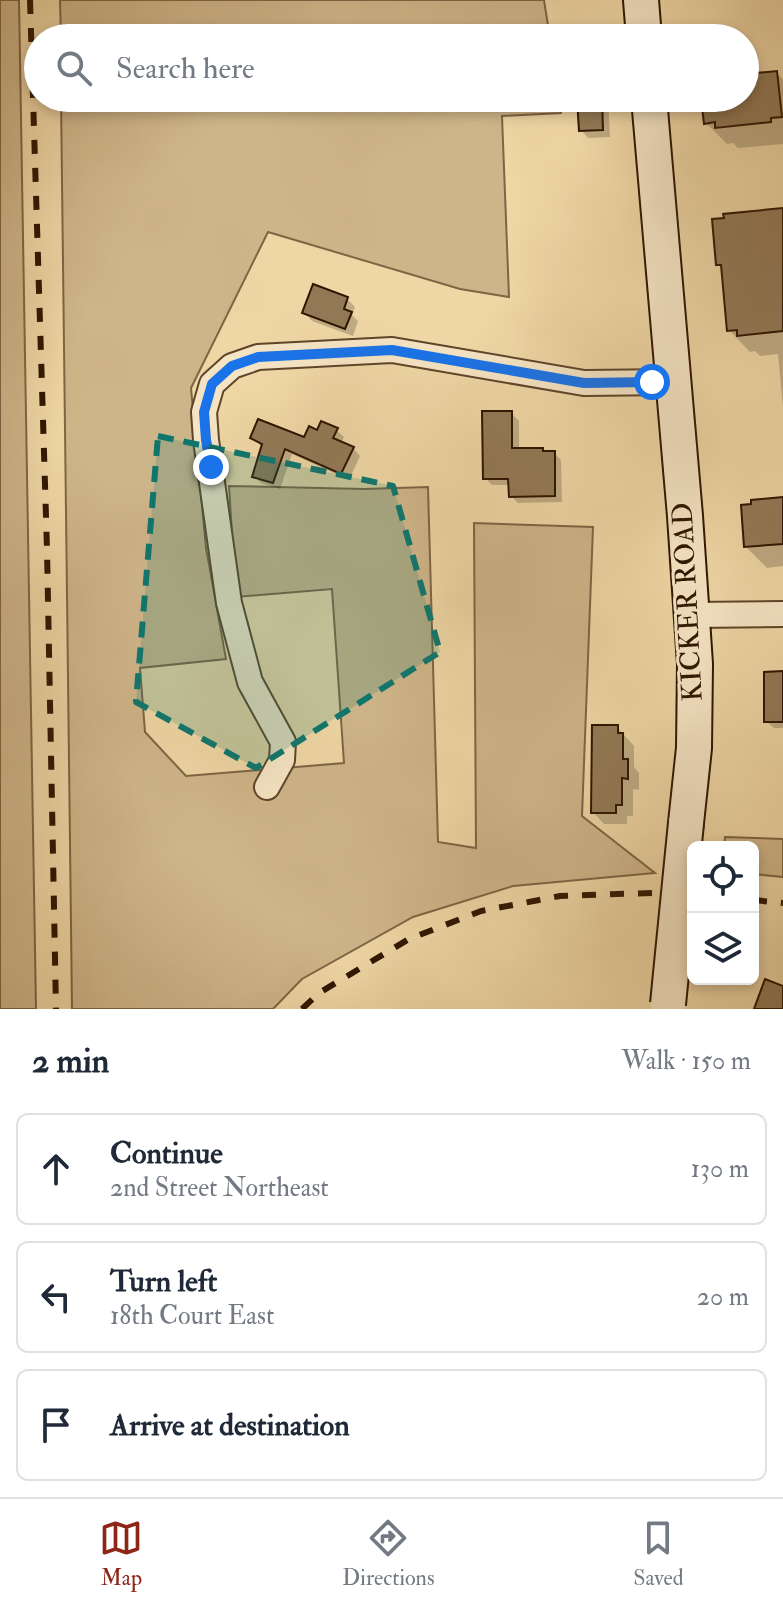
<!DOCTYPE html>
<meta charset="utf-8">
<style>
:root{--surface:#fff;--page:#f2f2f3;--text:#1f2937;--muted:#747a83;--line:#e0e1e3;--accent:#8f2418}
body{margin:0;font-family:"IM FELL Double Pica",serif;background:var(--page);color:var(--text)}
.controls{position:absolute;right:24px;bottom:24px;display:grid;overflow:hidden;border-radius:12px;box-shadow:0 4px 12px #0003}
.controls button{width:72px;height:72px;display:grid;place-items:center;padding:0;border:0;border-bottom:2px solid var(--line);background:var(--surface);color:var(--text);font:40px sans-serif}
.stop{position:absolute;width:24px;height:24px;margin:-18px;border:6px solid #1a73e8;border-radius:50%;background:#fff}
.stop.end{background:#1a73e8;border-color:#fff;box-shadow:0 2px 8px #0008}
.list{margin:0;padding:0;list-style:none}
h2{display:flex;justify-content:space-between;align-items:center;height:104px;margin:0;padding:0 32px;font-size:34px}
h2 small{font-size:26px;font-weight:400;color:var(--muted)}
.list li{display:grid;grid-template-columns:52px 1fr auto;gap:24px;align-items:center;box-sizing:border-box;height:112px;margin:0 16px 16px;padding:0 16px;border:2px solid var(--line);border-radius:12px}
.list b{display:block;font-size:30px;white-space:nowrap}
.list p{margin:0;font-size:26px;white-space:nowrap;color:var(--muted)}
.list em{font-size:26px;font-style:normal;color:var(--muted)}
.icon{flex:none;width:44px;height:44px;fill:none;stroke:currentColor;stroke-width:2;stroke-linecap:round;stroke-linejoin:round}
.map{position:relative;flex:none;width:783px;height:1009px;overflow:hidden}
.search{position:absolute;background:var(--surface);box-shadow:0 4px 12px #0003;left:24px;right:24px;top:24px;height:88px;display:flex;align-items:center;gap:20px;box-sizing:border-box;padding:0 28px;border-radius:44px;color:var(--muted);font-size:30px}
.sheet{height:488px;background:var(--surface)}
nav{display:flex;justify-content:space-around;align-items:center;box-sizing:border-box;height:112px;border-top:2px solid var(--line);background:var(--surface);font-size:22px;color:var(--muted)}
nav a{display:grid;justify-items:center;gap:4px}
nav .on{color:var(--accent)}
.map>svg:first-child{display:block}
.green{fill:#ceb589;stroke:#7e6544;stroke-width:2}
.shadow{fill:#0003}
.building{fill:#927956;stroke:#2e1500;stroke-width:2}
.lines{fill:none;stroke-linecap:round;stroke-linejoin:round}
.street-casing{stroke:#5e4529;stroke-width:28}
.secondary-casing{stroke:#2e1500;stroke-width:38}
.street{stroke:#f5e4c4;stroke-width:24}
.secondary{stroke:#f5e4c4;stroke-width:34}
.rail{stroke:#2e1500;stroke-width:6;stroke-dasharray:14 14;stroke-linecap:butt}
.secondary-bridge-casing{stroke:#2e1500;stroke-width:38;stroke-linecap:butt}
.secondary-bridge{stroke:#f5e4c4;stroke-width:34}
.route{stroke:#1a73e8;stroke-width:10}
.marked{fill:#0f766e;fill-opacity:0.2;stroke:#0f766e;stroke-width:6;stroke-dasharray:16 10;stroke-linejoin:round}
.labels{text-anchor:middle;dominant-baseline:central;stroke-width:6;stroke-linejoin:round;paint-order:stroke}
.street-label{font-size:28px;fill:#2e1500;stroke:#f5e4c4}
</style>
<div class="map">
<svg width="783" height="1009" viewBox="0 0 783 1009">
<rect width="100%" height="100%" fill="#efd6a5"/>
<filter id="stains"><feTurbulence type="fractalNoise" baseFrequency=".0025" numOctaves="4"/><feColorMatrix values="0 0 0 0 .2 0 0 0 0 .09 0 0 0 0 .02 0 0 0 .5 -.17"/></filter>
<radialGradient id="worn" r=".72"><stop offset=".6" stop-color="#630" stop-opacity="0"/><stop offset="1" stop-color="#630" stop-opacity=".3"/></radialGradient>
<!-- green -->
<g class="green">
<polygon points="0,0 19,0 36,1009 0,1009"/>
<polygon points="60,0 544,0 550,38 61,38"/>
<polygon points="61,98 559,98 561,113 502,116 509,297 460,289 268,232 191,388 206,548 226,659 140,668 145,732 186,776 344,763 332,589 236,597 229,486 364,489 428,487 438,842 476,848 474,523 593,527 582,816 655,873 513,886 413,917 302,979 273,1009 72,1009"/>
<polygon points="725,837 783,839 783,877 753,874 753,847 724,847"/>
</g>
<!-- shadow -->
<g class="shadow">
<polygon points="777,73 783,80 783,144 738,148 733,143 727,144 706,123 703,98 745,98 745,76"/>
<polygon points="579,98 608,98 610,137 588,138 581,130"/>
<polygon points="783,210 783,407 778,354 760,356 755,351 750,352 729,330 723,269 718,264"/>
<polygon points="314,287 347,299 355,307 352,315 358,321 353,336 312,321 305,313"/>
<polygon points="511,413 519,421 519,450 554,453 561,460 562,502 518,503 511,496 510,485 492,485 485,478"/>
<polygon points="336,430 344,437 341,443 353,448 360,456 349,480 292,454 280,489 261,483 254,476 263,447 252,438 305,440 318,432"/>
<polygon points="783,499 783,566 767,568 746,547"/>
<polygon points="780,670 783,670 783,728 774,728 766,721"/>
<polygon points="617,727 634,746 634,767 639,773 639,790 633,789 633,816 627,816 627,824 604,824 593,812"/>
</g>
<!-- building -->
<g class="building">
<polygon points="777,71 782,117 771,118 771,122 715,128 715,122 704,124 701,98 745,98 745,74"/>
<polygon points="577,98 602,98 603,130 579,131"/>
<polygon points="783,208 783,331 737,336 737,330 727,331 721,265 716,265 712,219 724,218 723,214"/>
<polygon points="313,284 348,297 344,309 352,312 345,329 302,313"/>
<polygon points="482,411 512,411 512,448 543,448 543,451 555,451 555,496 509,497 508,479 483,479"/>
<polygon points="258,419 304,437 309,426 317,430 321,421 338,428 333,438 354,447 341,474 285,449 273,483 252,477 262,444 250,438"/>
<polygon points="783,497 783,544 744,547 741,505 751,504 751,500"/>
<polygon points="783,671 783,722 764,722 764,672"/>
<polygon points="592,725 618,725 618,733 623,733 623,759 628,759 628,779 622,778 622,805 616,805 616,813 591,813"/>
<polygon points="765,979 783,986 783,1009 754,1009"/>
</g>
<g class="lines">
<!-- street casing -->
<g class="street-casing">
<g id="street">
<polyline points="692,615 783,614"/>
<polyline points="267,787 282,760 283,742 250,682 229,603 206,440 204,412 212,384 232,366 258,357 392,350 584,383 673,382"/>
</g>
</g>
<!-- secondary casing -->
<g class="secondary-casing">
<g id="secondary">
<polyline points="641,0 644,38"/>
<polyline points="649,98 685,516 695,664 694,748 686,823"/>
</g>
</g>
<!-- street -->
<use href="#street" class="street"/>
<!-- secondary -->
<use href="#secondary" class="secondary"/>
<!-- rail -->
<g class="rail">
<polyline points="30,0 47,549 56,1009"/>
<polyline points="753,900 783,903"/>
<polyline points="302,1009 319,993 409,939 481,911 560,896 679,892 693,893"/>
</g>
<!-- secondary-bridge casing -->
<g class="secondary-bridge-casing">
<polyline id="secondary-bridge" points="668,1004 686,823"/>
</g>
<!-- secondary-bridge -->
<use href="#secondary-bridge" class="secondary-bridge"/>
</g>
<g class="lines">
<!-- route -->
<polyline class="route" points="211,467 206,440 204,412 212,384 232,366 258,357 392,350 584,383 652,382"/>
</g>
<!-- marked area -->
<path class="marked" d="M158 436 393 486 440 652 256 768 136 702Z"/>
<g class="labels">
<!-- street labels -->
<g class="street-label">
<text transform="translate(688 602) rotate(-93)">KICKER ROAD</text>
</g>
</g>
<rect width="100%" height="100%" filter="url(#stains)"/>
<rect width="100%" height="100%" fill="url(#worn)"/>
</svg>
<div class="controls">
<button><svg class="icon" aria-label="locate" viewBox="0 0 24 24"><circle cx="12" cy="12" r="6"/><path d="M12 2v4M12 18v4M2 12h4M18 12h4"/></svg></button>
<button><svg class="icon" aria-label="layers" viewBox="0 0 24 24"><path d="M12 4l9 5-9 5-9-5zM3 14l9 5 9-5"/></svg></button>
</div>
<div class="stop" style="left:652px;top:382px"></div>
<div class="stop end" style="left:211px;top:467px"></div>
<div class="search"><svg class="icon" aria-label="search" viewBox="0 0 24 24"><circle cx="10" cy="10" r="6"/><path d="M15 15l6 6"/></svg>Search here</div>
</div>
<section class="sheet">
<h2>2 min<small>Walk · 150 m</small></h2>
<ul class="list">
<li><svg class="icon" aria-label="ahead" viewBox="0 0 24 24"><path d="M12 20V5M6 11l6-6 6 6"/></svg><div><b>Continue</b><p>2nd Street Northeast</p></div><em>130 m</em></li>
<li><svg class="icon" aria-label="left" viewBox="0 0 24 24"><path d="M17 20v-9H6M10 6l-5 5 5 5"/></svg><div><b>Turn left</b><p>18th Court East</p></div><em>20 m</em></li>
<li><svg class="icon" aria-label="arrive" viewBox="0 0 24 24"><path d="M6 21V4h12l-3 4 3 4H6"/></svg><div><b>Arrive at destination</b></div></li>
</ul>
</section>
<nav>
<a class="on"><svg class="icon" aria-label="map" viewBox="0 0 24 24"><path d="M3 6l6-2 6 2 6-2v14l-6 2-6-2-6 2zM9 4v14M15 6v14"/></svg>Map</a>
<a><svg class="icon" aria-label="directions" viewBox="0 0 24 24"><path d="M12 3l9 9-9 9-9-9zM9 14v-3h6M13 9l2 2-2 2"/></svg>Directions</a>
<a><svg class="icon" aria-label="saved" viewBox="0 0 24 24"><path d="M7 4h10v16l-5-4-5 4z"/></svg>Saved</a>
</nav>
